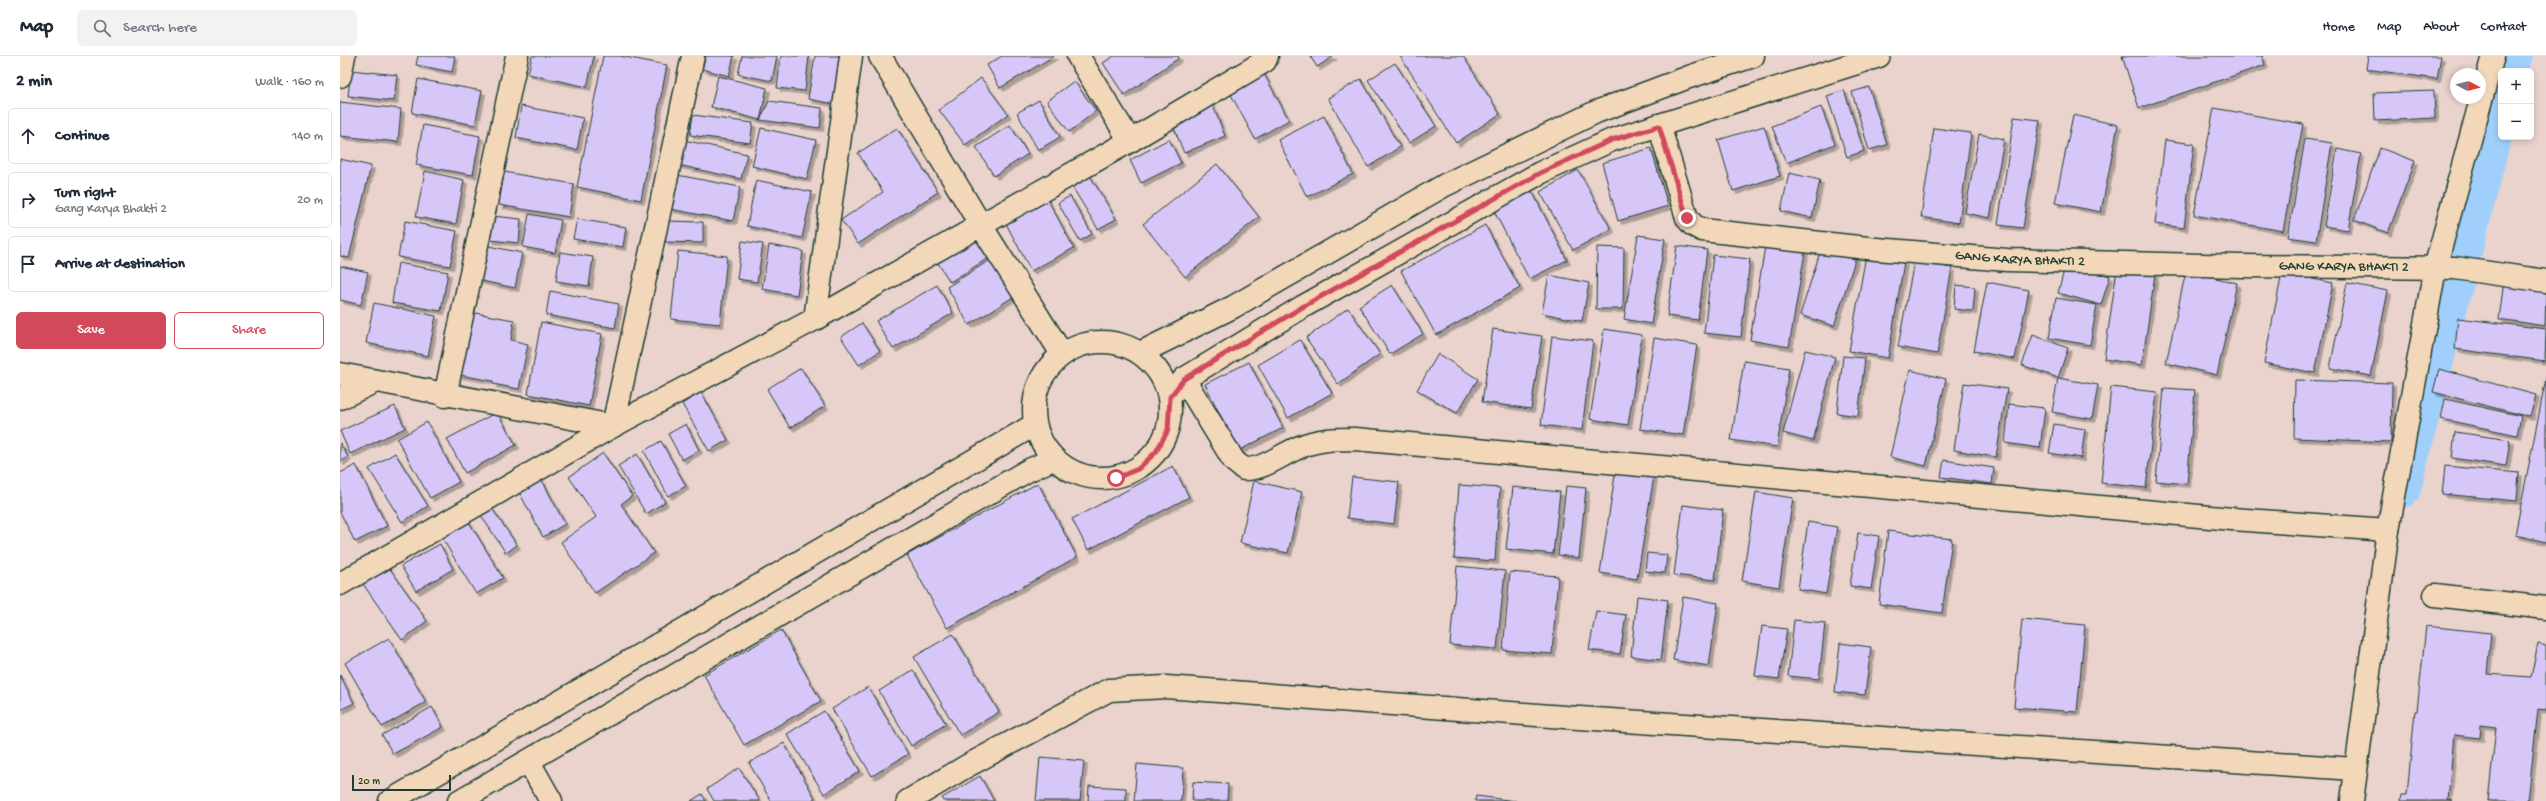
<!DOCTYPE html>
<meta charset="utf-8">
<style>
:root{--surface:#fff;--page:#f2f2f3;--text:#1f2937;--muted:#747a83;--line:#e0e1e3;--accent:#d1495b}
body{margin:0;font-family:"Gochi Hand",sans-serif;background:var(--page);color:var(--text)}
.controls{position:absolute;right:12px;top:12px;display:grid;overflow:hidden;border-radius:6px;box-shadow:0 2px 6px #0003}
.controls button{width:36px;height:36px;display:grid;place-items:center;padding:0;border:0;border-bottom:1px solid var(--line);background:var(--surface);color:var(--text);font:20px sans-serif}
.compass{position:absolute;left:2110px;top:12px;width:36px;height:36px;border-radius:50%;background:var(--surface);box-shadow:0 2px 6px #0003;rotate:97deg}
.scale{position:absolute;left:12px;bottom:10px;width:99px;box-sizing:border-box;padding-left:4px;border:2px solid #1f3d34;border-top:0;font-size:11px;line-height:14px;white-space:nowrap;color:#1f3d34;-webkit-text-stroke:3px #f2d8b9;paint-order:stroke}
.stop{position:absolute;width:12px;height:12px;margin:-9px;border:3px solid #d1495b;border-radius:50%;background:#fff}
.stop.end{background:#d1495b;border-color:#fff;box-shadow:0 1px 4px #0008}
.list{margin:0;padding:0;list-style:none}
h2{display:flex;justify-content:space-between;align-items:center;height:52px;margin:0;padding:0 16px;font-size:17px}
h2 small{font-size:13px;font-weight:400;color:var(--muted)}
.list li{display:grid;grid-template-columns:26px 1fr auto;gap:12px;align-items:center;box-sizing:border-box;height:56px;margin:0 8px 8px;padding:0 8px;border:1px solid var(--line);border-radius:6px}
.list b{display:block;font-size:15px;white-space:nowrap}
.list p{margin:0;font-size:13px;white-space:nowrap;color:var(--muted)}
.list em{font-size:13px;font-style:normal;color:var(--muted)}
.actions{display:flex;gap:8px;padding:12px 16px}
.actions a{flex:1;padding:9px 0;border:1px solid var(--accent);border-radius:6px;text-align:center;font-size:14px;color:var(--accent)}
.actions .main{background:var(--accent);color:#fff}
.icon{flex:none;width:22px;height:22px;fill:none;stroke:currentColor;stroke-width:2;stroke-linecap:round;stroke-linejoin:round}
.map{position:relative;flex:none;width:2206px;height:745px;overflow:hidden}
header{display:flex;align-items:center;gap:24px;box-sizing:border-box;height:56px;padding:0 20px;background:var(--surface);border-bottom:1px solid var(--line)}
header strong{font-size:19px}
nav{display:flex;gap:22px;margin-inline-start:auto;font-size:14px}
.search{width:280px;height:36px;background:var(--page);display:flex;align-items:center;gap:10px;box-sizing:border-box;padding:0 14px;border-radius:6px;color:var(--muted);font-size:15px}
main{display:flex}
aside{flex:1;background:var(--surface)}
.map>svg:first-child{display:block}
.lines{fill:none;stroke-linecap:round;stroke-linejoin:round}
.canal{stroke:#a0cffc;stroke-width:35}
.building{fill:#d7c7f9;stroke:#1f3d34;filter:url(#shadow)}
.minor-casing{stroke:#1f3d34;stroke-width:25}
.minor{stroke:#f2d8b9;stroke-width:22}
.route{stroke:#d1495b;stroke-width:5}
.labels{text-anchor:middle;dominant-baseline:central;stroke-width:3;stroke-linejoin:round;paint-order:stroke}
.street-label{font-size:14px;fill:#1f3d34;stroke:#f2d8b9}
</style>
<header>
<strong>Map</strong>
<div class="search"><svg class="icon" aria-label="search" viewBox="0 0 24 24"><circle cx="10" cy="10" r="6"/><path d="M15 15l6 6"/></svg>Search here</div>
<nav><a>Home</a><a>Map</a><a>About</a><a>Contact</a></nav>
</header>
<main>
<aside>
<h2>2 min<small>Walk · 160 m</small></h2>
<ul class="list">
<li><svg class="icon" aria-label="ahead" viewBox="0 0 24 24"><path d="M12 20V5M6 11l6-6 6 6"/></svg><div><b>Continue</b></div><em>140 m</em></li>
<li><svg class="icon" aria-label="right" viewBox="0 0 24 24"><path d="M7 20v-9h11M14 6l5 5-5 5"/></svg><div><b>Turn right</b><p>Gang Karya Bhakti 2</p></div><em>20 m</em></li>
<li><svg class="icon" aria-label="arrive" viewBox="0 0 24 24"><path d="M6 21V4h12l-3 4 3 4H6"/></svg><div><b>Arrive at destination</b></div></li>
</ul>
<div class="actions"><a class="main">Save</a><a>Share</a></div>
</aside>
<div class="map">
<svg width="2206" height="745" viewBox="0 0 2206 745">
<defs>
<filter id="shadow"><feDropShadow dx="3.5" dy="3.5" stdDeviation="0" flood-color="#0004"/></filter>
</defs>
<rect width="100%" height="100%" fill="#ead3cc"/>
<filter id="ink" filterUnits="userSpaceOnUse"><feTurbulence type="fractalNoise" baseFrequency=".025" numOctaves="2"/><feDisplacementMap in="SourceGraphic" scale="8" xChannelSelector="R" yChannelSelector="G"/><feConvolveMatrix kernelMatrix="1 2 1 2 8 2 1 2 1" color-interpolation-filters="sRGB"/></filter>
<g filter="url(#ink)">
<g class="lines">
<!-- canal -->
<g class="canal">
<polyline points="2171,15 2175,0"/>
<polyline points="2063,434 2161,54"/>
</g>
</g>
<!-- building -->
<g class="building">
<polygon points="78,0 115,0 112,16 76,9"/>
<polygon points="192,0 254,0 247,31 188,18"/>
<polygon points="263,0 280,0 327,9 301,144 237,131"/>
<polygon points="366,0 394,0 389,20 362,13"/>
<polygon points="402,0 437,0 432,25 398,18"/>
<polygon points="441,0 469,0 465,35 437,32"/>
<polygon points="475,0 502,0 494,48 468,43"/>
<polygon points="662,0 714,0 660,32 647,9"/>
<polygon points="774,0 838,0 839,2 784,39 763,7"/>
<polygon points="970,0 994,0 977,11"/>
<polygon points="1060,0 1123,0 1160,58 1116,87"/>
<polygon points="1782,0 1922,0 1925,9 1799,52"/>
<polygon points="2028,0 2101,0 2097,23 2026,13"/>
<polygon points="1055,7 1096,70 1069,87 1028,24"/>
<polygon points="11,14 57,19 54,45 8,40"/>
<polygon points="923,16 949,64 915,83 889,35"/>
<polygon points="378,20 427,32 420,64 371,51"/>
<polygon points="641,22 668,58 625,89 599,54"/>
<polygon points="78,23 142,35 135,69 72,57"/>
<polygon points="1021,23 1060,91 1028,111 988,42"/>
<polygon points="734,25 756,55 729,76 707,45"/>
<polygon points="1529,31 1547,89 1529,94 1512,36"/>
<polygon points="1504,34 1524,95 1507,101 1487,40"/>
<polygon points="2094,35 2095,62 2035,65 2034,37"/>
<polygon points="699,44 720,81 698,94 677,57"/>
<polygon points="429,45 482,52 480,72 420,64"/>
<polygon points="871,45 885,80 844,97 830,62"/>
<polygon points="0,46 61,53 58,86 0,80"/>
<polygon points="181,50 243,62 237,94 176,82"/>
<polygon points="1481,51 1495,88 1446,107 1432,70"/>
<polygon points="1874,52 1963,68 1943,175 1854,159"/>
<polygon points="353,59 413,67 410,87 350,79"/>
<polygon points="1733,59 1778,69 1761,156 1715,147"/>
<polygon points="984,60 1013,118 967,141 938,84"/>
<polygon points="1674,61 1700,64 1683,172 1658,169"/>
<polygon points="83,69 140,80 133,119 76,109"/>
<polygon points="670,69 688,98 654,120 636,91"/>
<polygon points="1424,70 1440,120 1393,135 1378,84"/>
<polygon points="421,72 476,84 467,123 412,110"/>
<polygon points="557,72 598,136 518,188 501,164 543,136 518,97"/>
<polygon points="1594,72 1631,77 1619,167 1581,161"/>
<polygon points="1639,78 1664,83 1650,162 1625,157"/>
<polygon points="829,83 841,107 801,127 790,104"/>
<polygon points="1965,83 1992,87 1976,185 1948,181"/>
<polygon points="344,84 407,98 401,123 338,109"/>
<polygon points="1825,84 1854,88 1844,172 1815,168"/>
<polygon points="1311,92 1328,150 1278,165 1262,107"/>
<polygon points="2040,92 2075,105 2048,177 2014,164"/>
<polygon points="1997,93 2021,98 2008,174 1984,170"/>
<polygon points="0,103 31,110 9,202 0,200"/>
<polygon points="877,108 919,161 845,221 803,168"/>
<polygon points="1238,114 1271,173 1233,194 1200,136"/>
<polygon points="85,115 124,124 116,168 76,161"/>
<polygon points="164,116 234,128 229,161 159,149"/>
<polygon points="1449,117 1480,124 1472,162 1441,155"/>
<polygon points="749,118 776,163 758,173 731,129"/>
<polygon points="337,119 400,131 393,165 330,153"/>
<polygon points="416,124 472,136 462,182 407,170"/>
<polygon points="1191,133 1227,204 1189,223 1153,153"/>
<polygon points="704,137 734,192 691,215 662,160"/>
<polygon points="730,140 752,178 740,185 718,147"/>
<polygon points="189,158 221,164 215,197 183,191"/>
<polygon points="152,160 181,163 179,187 150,184"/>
<polygon points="237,163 286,171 283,191 233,183"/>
<polygon points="65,165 117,175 110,210 58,201"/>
<polygon points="326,165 363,166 363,187 325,186"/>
<polygon points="1145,169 1180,232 1096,279 1061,215"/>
<polygon points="633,174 650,201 610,226 593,199"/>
<polygon points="1298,179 1325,183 1311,268 1284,263"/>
<polygon points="1426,184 1466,190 1449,291 1410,284"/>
<polygon points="402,185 423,188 417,226 397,223"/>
<polygon points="144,189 182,197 175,232 137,224"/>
<polygon points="429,189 463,195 457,239 422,233"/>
<polygon points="1337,190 1367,194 1358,264 1327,260"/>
<polygon points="1482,190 1516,201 1494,270 1460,259"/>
<polygon points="1257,191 1284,192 1283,253 1256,253"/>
<polygon points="338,195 387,200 380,268 331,263"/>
<polygon points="220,196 253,201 249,230 216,225"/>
<polygon points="1373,199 1410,203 1401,281 1364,277"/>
<polygon points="1526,199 1564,206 1548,302 1509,295"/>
<polygon points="650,204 673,241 629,269 607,231"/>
<polygon points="1574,205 1612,212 1597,298 1558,291"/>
<polygon points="58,207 108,216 101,255 52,247"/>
<polygon points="1726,207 1770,220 1761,249 1718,237"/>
<polygon points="0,210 28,216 21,249 0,244"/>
<polygon points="1777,213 1815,218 1802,309 1764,303"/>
<polygon points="1846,215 1897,227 1877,319 1826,307"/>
<polygon points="1942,217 1993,227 1975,317 1924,307"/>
<polygon points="1209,219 1249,227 1242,265 1202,257"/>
<polygon points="2164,225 2206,231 2205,270 2159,263"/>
<polygon points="1647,226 1689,234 1675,303 1634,295"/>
<polygon points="2007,227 2048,235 2031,320 1990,312"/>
<polygon points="597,229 613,257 553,293 536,265"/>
<polygon points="1052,229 1083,278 1050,298 1019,250"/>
<polygon points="1616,229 1635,231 1633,255 1614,253"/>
<polygon points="210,235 279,248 275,272 206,259"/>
<polygon points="1716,242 1757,249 1750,289 1709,282"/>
<polygon points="34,247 96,260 88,300 26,287"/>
<polygon points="1008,252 1040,298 998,328 966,282"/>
<polygon points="125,255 174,264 171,284 188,288 179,333 153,328 153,325 114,318"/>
<polygon points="2118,262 2206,273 2205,305 2115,293"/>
<polygon points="201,266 262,278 249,350 188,338"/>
<polygon points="522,267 540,295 519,309 501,281"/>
<polygon points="1153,273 1202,280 1191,353 1142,346"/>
<polygon points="1264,273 1302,279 1288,369 1250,363"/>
<polygon points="1693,279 1728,292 1718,322 1682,309"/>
<polygon points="1212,280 1253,285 1242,374 1201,369"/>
<polygon points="1314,282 1357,289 1343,379 1300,373"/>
<polygon points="960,284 992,337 948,362 918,309"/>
<polygon points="1465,294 1495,301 1473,385 1443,377"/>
<polygon points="1098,298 1138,323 1117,357 1077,334"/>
<polygon points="1503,300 1525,302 1518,360 1497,357"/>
<polygon points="1404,305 1449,312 1437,391 1391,384"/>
<polygon points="909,306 943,372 898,395 865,328"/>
<polygon points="461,312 485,350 450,372 427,333"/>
<polygon points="2099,313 2196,339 2190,361 2093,336"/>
<polygon points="1570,314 1606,323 1586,410 1550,401"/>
<polygon points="1718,322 1758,329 1752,363 1712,356"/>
<polygon points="2206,322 2206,486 2175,479"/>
<polygon points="1955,324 2052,327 2051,386 1954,382"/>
<polygon points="1624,327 1667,333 1656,401 1614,394"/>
<polygon points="1771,331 1817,336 1806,432 1761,427"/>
<polygon points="1824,332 1855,334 1847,428 1816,425"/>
<polygon points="361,336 388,384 369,395 342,348"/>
<polygon points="2105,343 2181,360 2177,379 2101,363"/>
<polygon points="1669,348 1705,352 1700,392 1665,387"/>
<polygon points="55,350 65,372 10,398 0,375"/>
<polygon points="157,356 176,389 125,417 107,383"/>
<polygon points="87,366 119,426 90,442 57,383"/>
<polygon points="346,368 359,394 342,404 328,378"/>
<polygon points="1714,368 1745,373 1741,402 1709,397"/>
<polygon points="2115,376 2170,384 2166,410 2112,402"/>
<polygon points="321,385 346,430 328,440 304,395"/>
<polygon points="0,387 8,401 0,406"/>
<polygon points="55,397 88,450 62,466 29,413"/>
<polygon points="263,397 292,440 281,448 314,497 255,537 221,486 256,461 229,421"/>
<polygon points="297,398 325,446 306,458 278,410"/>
<polygon points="1604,404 1654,412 1652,428 1601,421"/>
<polygon points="16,409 47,470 15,486 0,456 0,417"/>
<polygon points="833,410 849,441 748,494 732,463"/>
<polygon points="2105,410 2179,417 2177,445 2102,438"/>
<polygon points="1276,413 1314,420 1297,523 1260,517"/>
<polygon points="1012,421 1059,426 1054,468 1007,462"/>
<polygon points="202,424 225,468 203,481 179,436"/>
<polygon points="914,425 962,436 948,497 900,487"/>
<polygon points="698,427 737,501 607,572 567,499"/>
<polygon points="1119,429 1160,432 1155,505 1114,502"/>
<polygon points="1226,430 1246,432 1239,502 1218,499"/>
<polygon points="1173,431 1220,436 1213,498 1166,493"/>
<polygon points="1416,436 1453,442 1439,531 1402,525"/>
<polygon points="1343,449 1383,454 1375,524 1334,519"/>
<polygon points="151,451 177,489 166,497 140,458"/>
<polygon points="126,461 163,522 136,538 99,477"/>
<polygon points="1468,466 1497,471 1486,538 1458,533"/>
<polygon points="1548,475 1612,483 1602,557 1539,548"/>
<polygon points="1518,477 1539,480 1531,533 1510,530"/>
<polygon points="100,488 113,513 76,535 61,510"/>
<polygon points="1307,497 1327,499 1325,517 1305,515"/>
<polygon points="48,510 87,565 62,584 23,528"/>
<polygon points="1117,510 1165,515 1157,593 1110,589"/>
<polygon points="1170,516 1218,520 1212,598 1163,594"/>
<polygon points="1297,540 1328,544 1321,604 1291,600"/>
<polygon points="1343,541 1378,547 1369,610 1333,604"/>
<polygon points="1256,555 1286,559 1280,598 1249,594"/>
<polygon points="1682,563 1745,569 1737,656 1674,651"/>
<polygon points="1454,564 1485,567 1479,623 1448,620"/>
<polygon points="1422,570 1447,573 1439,623 1415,620"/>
<polygon points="2086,570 2151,577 2147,618 2191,621 2198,588 2206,590 2206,654 2198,653 2188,745 2148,745 2156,671 2141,669 2140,682 2114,679 2108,744 2113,745 2061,745 2062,739 2067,739 2075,655 2077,655"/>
<polygon points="441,574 481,645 404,689 364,619"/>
<polygon points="613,578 659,656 620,679 574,601"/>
<polygon points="49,582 86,646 42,671 5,607"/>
<polygon points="1500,587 1531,591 1525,639 1495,636"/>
<polygon points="573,614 606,668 571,690 539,635"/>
<polygon points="0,619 14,647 0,654"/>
<polygon points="528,631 568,698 532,720 492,653"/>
<polygon points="92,651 103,671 53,698 42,679"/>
<polygon points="484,655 520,715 484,738 447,678"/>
<polygon points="444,687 475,742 470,745 431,745 409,707"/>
<polygon points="700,701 744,705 740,745 696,745"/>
<polygon points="797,708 843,712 841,745 794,745"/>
<polygon points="399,712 420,745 374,745 367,733"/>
<polygon points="640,720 654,745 603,745 602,742"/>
<polygon points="853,726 888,728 887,745 852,745"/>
<polygon points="749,730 786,732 786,745 748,745"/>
<polygon points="362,738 366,745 351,745"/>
<polygon points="1136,740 1176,745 1135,745"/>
</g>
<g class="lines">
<!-- minor casing -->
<g class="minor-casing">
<g id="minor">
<polyline points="540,0 640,168 722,298"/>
<polyline points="738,0 790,85"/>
<polyline points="0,20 4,0"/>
<path id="s1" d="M1319 69 1347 162 1353 169 1362 174 1537 193 1667 204 1901 210 2115 212 2206 225"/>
<polyline points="475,263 511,0"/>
<circle cx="762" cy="354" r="68"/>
<polyline points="802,296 893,251 1105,129 1256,56 1349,21 1413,0"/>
<polyline points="0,318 273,370 353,0"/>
<path d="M844 323 894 405 904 413C923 414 942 398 960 391 978 383 996 383 1015 383L1892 463 2048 474"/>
<polyline points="105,340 177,0"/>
<polyline points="830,341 844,323 964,250 1200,117 1272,84 1539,0"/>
<polyline points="0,342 34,326"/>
<polyline points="0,528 273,370 475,263 790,85 925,5 927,0"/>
<polyline points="2095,539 2206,552"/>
<polyline points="189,706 211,745"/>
<polyline points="50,745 694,369"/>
<polyline points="119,745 687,415 713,403"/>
<polyline points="568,745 627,710 769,634 826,631 1224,661 2015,713"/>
<polyline points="2012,745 2048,474 2095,212 2153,0"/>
</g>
</g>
<!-- minor -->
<use href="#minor" class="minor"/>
</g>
</g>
<g class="lines" filter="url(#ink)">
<!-- route -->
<polyline class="route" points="776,422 798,413 816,396 828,374 830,341 844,323 964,250 1200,117 1272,84 1319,70 1347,162"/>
</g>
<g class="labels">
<!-- street labels -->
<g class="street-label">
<text stroke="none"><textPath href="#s1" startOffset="436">GANG KARYA BHAKTI 2</textPath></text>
<text stroke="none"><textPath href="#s1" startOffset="760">GANG KARYA BHAKTI 2</textPath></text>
</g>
</g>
</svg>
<div class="controls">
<button>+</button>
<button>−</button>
</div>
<svg class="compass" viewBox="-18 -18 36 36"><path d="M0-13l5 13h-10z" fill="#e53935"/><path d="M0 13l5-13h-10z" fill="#747a83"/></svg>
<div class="scale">20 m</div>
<div class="stop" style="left:776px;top:422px"></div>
<div class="stop end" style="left:1347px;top:162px"></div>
</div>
</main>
